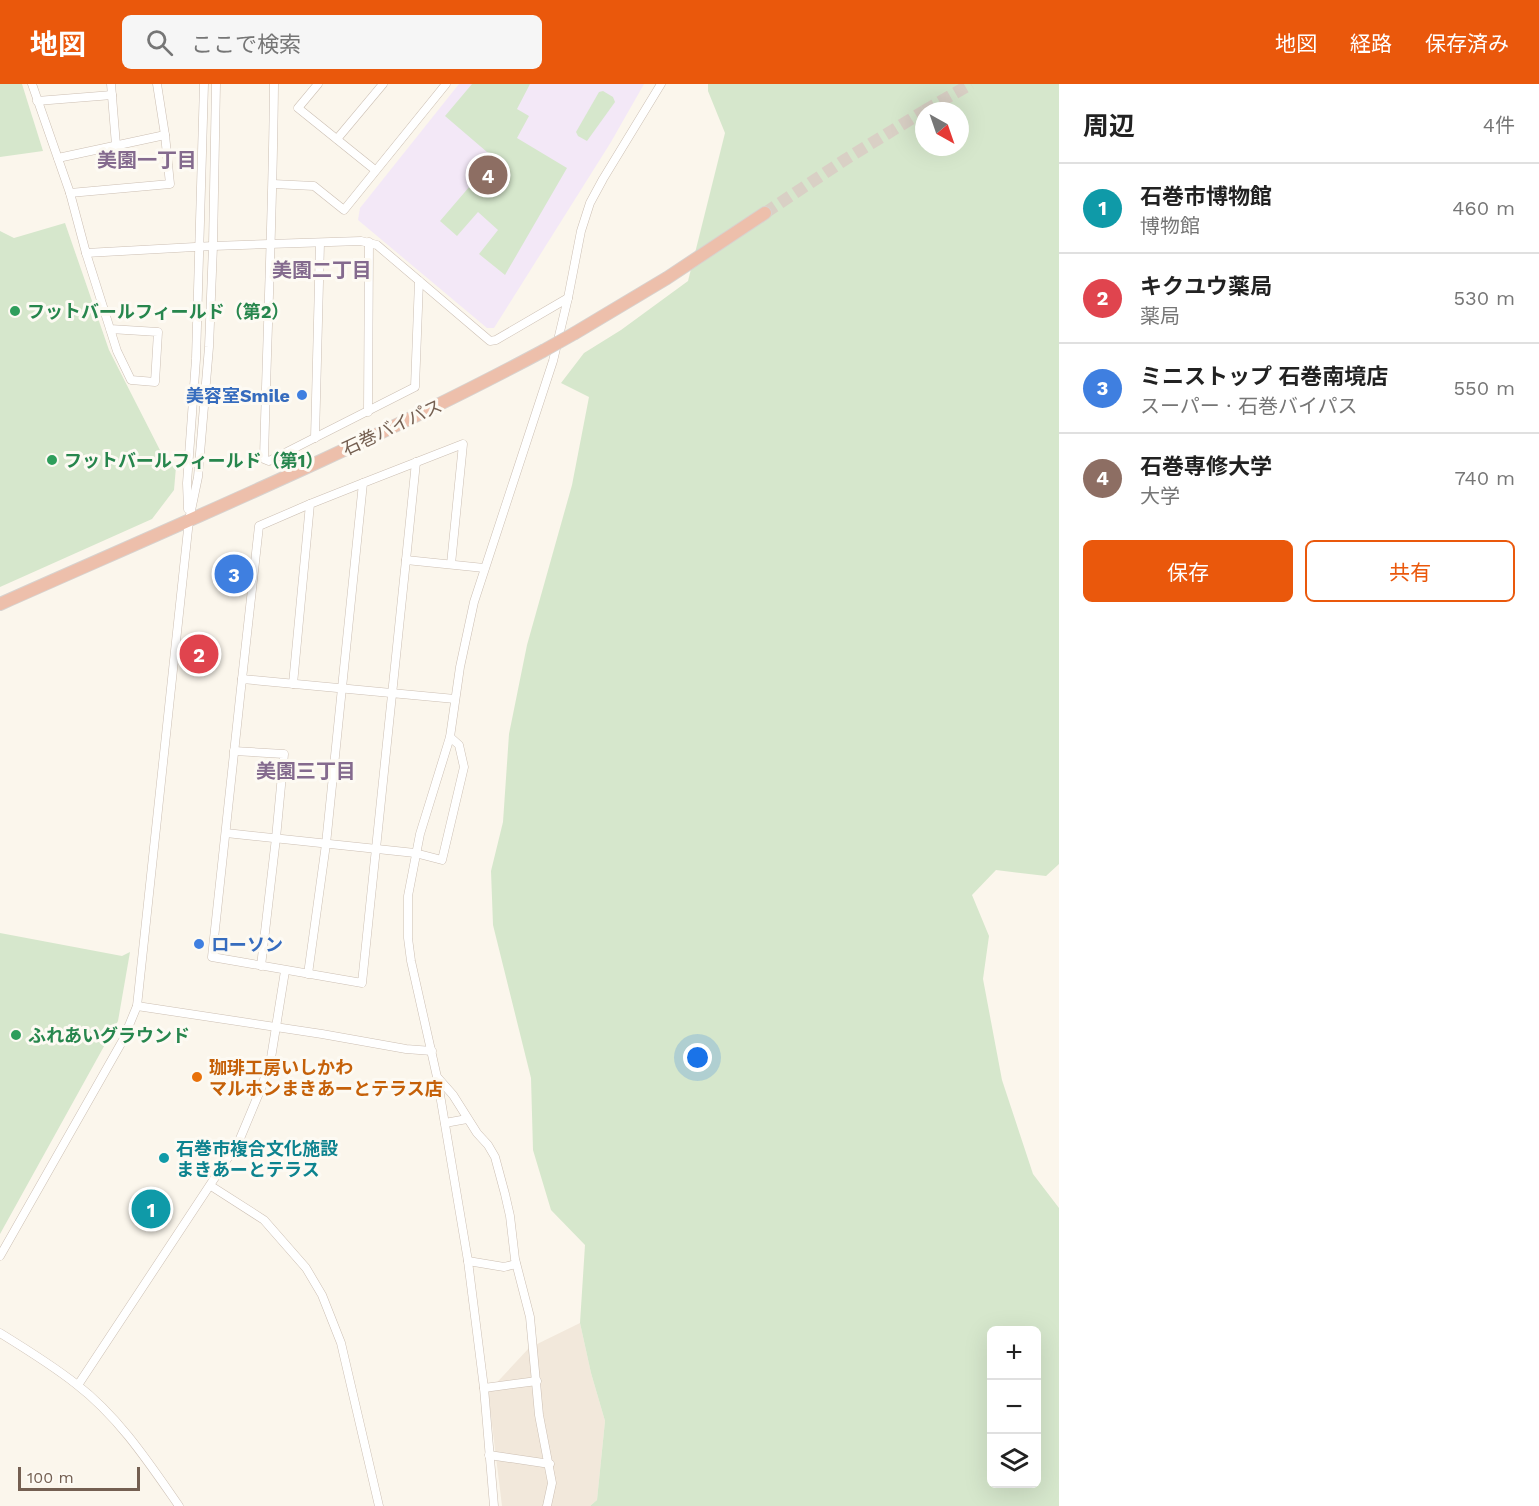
<!DOCTYPE html>
<html lang="ja">
<meta charset="utf-8">
<style>
:root{--surface:#fff;--page:#f6f6f6;--text:#222;--muted:#767676;--line:#e0e0e0;--accent:#ea580c}
body{margin:0;font-family:"Work Sans","Noto Sans JP",sans-serif;background:var(--page);color:var(--text)}
.controls{position:absolute;right:18px;bottom:18px;display:grid;overflow:hidden;border-radius:9px;box-shadow:0 6px 24px #0002}
.controls button{width:54px;height:54px;display:grid;place-items:center;padding:0;border:0;border-bottom:2px solid var(--line);background:var(--surface);color:var(--text);font:30px sans-serif}
.compass{position:absolute;left:915px;top:18px;width:54px;height:54px;border-radius:50%;background:var(--surface);box-shadow:0 6px 24px #0002;rotate:140deg}
.scale{position:absolute;left:18px;bottom:15px;width:122px;box-sizing:border-box;padding-left:6px;border:3px solid #745f51;border-top:0;font-size:16px;line-height:21px;white-space:nowrap;color:#745f51;-webkit-text-stroke:4px #fdfaf3;paint-order:stroke}
.you{position:absolute;left:698px;top:974px;width:21px;height:21px;margin:-15px;border:4px solid #fff;border-radius:50%;background:#1a73e8;box-shadow:0 0 0 9px #1a73e833}
.badge{display:grid;place-items:center;width:39px;height:39px;border-radius:50%;background:var(--accent);color:#fff;font-size:20px;font-weight:700}
.pin{position:absolute;translate:-50% -50%;border:3px solid #fff;box-shadow:0 2px 6px #0006}
.list{margin:0;padding:0;list-style:none}
h2{display:flex;justify-content:space-between;align-items:center;height:78px;margin:0;padding:0 24px;font-size:26px}
h2 small{font-size:20px;font-weight:400;color:var(--muted)}
.list li{display:grid;grid-template-columns:39px 1fr auto;gap:18px;align-items:center;box-sizing:border-box;height:90px;padding:0 24px;border-top:2px solid var(--line)}
.list b{display:block;font-size:22px;white-space:nowrap}
.list p{margin:0;font-size:20px;white-space:nowrap;color:var(--muted)}
.list em{font-size:20px;font-style:normal;color:var(--muted)}
.actions{display:flex;gap:12px;padding:18px 24px}
.actions a{flex:1;padding:14px 0;border:2px solid var(--accent);border-radius:9px;text-align:center;font-size:21px;color:var(--accent)}
.actions .main{background:var(--accent);color:#fff}
.icon{flex:none;width:33px;height:33px;fill:none;stroke:currentColor;stroke-width:2;stroke-linecap:round;stroke-linejoin:round}
.map{position:relative;flex:none;width:1059px;height:1422px;overflow:hidden}
header{display:flex;align-items:center;gap:36px;box-sizing:border-box;height:84px;padding:0 30px;background:var(--accent);color:#fff}
header strong{font-size:28px}
nav{display:flex;gap:33px;margin-inline-start:auto;font-size:21px}
.search{width:420px;height:54px;background:var(--page);display:flex;align-items:center;gap:15px;box-sizing:border-box;padding:0 21px;border-radius:9px;color:var(--muted);font-size:22px}
main{display:flex}
aside{flex:1;background:var(--surface)}
.map>svg:first-child{display:block}
.residential{fill:#f2e8db}
.education{fill:#f3e8f7}
.green{fill:#d6e7cc;fill-rule:evenodd}
.lines{fill:none;stroke-linecap:round;stroke-linejoin:round}
.highway-tunnel{stroke:#d9d0c5;stroke-width:12;stroke-dasharray:12 6;stroke-linecap:butt}
.minor-casing{stroke:#ccbfb3;stroke-width:9}
.highway-casing{stroke:#d8d2ce;stroke-width:14}
.minor{stroke:#fff;stroke-width:8}
.highway{stroke:#edbfab;stroke-width:12}
.highway-bridge-casing{stroke:#d8d2ce;stroke-width:14;stroke-linecap:butt}
.highway-bridge{stroke:#edbfab;stroke-width:12}
.leisure-dot{fill:#2e9e5b;stroke:#fdfaf3;stroke-width:2}
.shop-dot{fill:#3f7fe0;stroke:#fdfaf3;stroke-width:2}
.food-dot{fill:#e8710a;stroke:#fdfaf3;stroke-width:2}
.culture-dot{fill:#0f9aa8;stroke:#fdfaf3;stroke-width:2}
.labels{text-anchor:middle;dominant-baseline:central;stroke-width:6;stroke-linejoin:round;paint-order:stroke}
.leisure-label{font-size:18px;font-weight:bold;fill:#27864d;stroke:#fdfaf3;text-anchor:start}
.shop-label{font-size:18px;font-weight:bold;fill:#366cbe;stroke:#fdfaf3;text-anchor:end}
.street-label{font-size:18px;fill:#745f51;stroke:#fdfaf3}
.food-label{font-size:18px;font-weight:bold;fill:#c56008;stroke:#fdfaf3;text-anchor:start}
.culture-label{font-size:18px;font-weight:bold;fill:#0d838f;stroke:#fdfaf3;text-anchor:start}
.neighbourhood-label{font-size:20px;font-weight:bold;fill:#846a8e;stroke:#fdfaf3}
</style>
<header>
<strong>地図</strong>
<div class="search"><svg class="icon" aria-label="search" viewBox="0 0 24 24"><circle cx="10" cy="10" r="6"/><path d="M15 15l6 6"/></svg>ここで検索</div>
<nav><a>地図</a><a>経路</a><a>保存済み</a></nav>
</header>
<main>
<div class="map">
<svg width="1059" height="1422" viewBox="0 0 1059 1422">
<rect width="100%" height="100%" fill="#fbf6ec"/>
<!-- residential -->
<polygon class="residential" points="580,1239 591,1289 605,1337 597,1416 590,1422 502,1422 488,1308 529,1264"/>
<!-- education -->
<polygon class="education" points="459,0 644,0 611,58 494,244 487,244 358,136 360,124"/>
<!-- green -->
<g class="green">
<polygon points="0,0 22,0 43,67 0,73"/>
<polygon points="472,0 530,0 517,25 529,32 517,54 567,84 505,191 479,170 498,146 478,128 457,152 440,137 494,74 445,32"/>
<path d="M708 0H1059V780L1046 792 996 786 972 811 989 852 983 895 1002 996 1033 1090 1059 1124V1422H590L597 1416 605 1337 591 1289 580 1239 585 1161 551 1126 533 1066 531 994 493 841 491 787 503 738 509 650 527 561 572 401 589 313 561 299 584 269 621 246 688 197 725 49 708 7ZM924 27H960V63H924ZM992 1246H1036V1400H992Z"/>
<polygon points="603,7 613,13 615,18 587,57 578,52 576,48 599,8"/>
<polygon points="65,139 109,266 166,378 176,383 174,406 152,435 0,503 0,147 14,154"/>
<polygon points="0,849 122,872 130,868 118,937 0,1150"/>
</g>
<g class="lines">
<!-- highway-tunnel -->
<g class="highway-tunnel">
<polyline points="924,27 971,0"/>
<polyline points="765,129 846,75 924,27"/>
</g>
<!-- minor casing -->
<g class="minor-casing">
<g id="minor">
<polyline points="32,0 70,109 86,169 213,162 361,157 377,161 490,257 496,256 568,214"/>
<polyline points="111,0 116,61"/>
<path d="M274 0C273 125 267 250 264 375L269 377 415 303 419 197"/>
<polyline points="318,0 298,24 375,86"/>
<polyline points="37,17 112,11"/>
<polyline points="337,55 383,0"/>
<polyline points="58,74 165,51"/>
<polyline points="273,100 314,102 344,126 446,0"/>
<polyline points="70,109 170,100 165,51 157,0"/>
<polyline points="86,169 117,267 131,296 155,298 158,248 110,245"/>
<polyline points="368,328 369,158"/>
<polyline points="315,354 320,159"/>
<polyline points="188,425 187,399 196,275 204,0"/>
<polyline points="406,476 416,378"/>
<polyline points="242,595 259,442 310,420"/>
<polyline points="293,600 310,420 363,399"/>
<polyline points="455,615 242,595 212,873 362,899 406,476 484,484"/>
<polyline points="234,667 284,670 276,754 261,882"/>
<polyline points="226,749 415,769 442,776 464,683 459,661 450,653"/>
<polyline points="308,890 326,760 363,399 463,360 451,480"/>
<polyline points="137,922 322,950 406,965 432,967"/>
<polyline points="438,994 453,1011 477,1049 488,1061 495,1073 505,1110 510,1132 515,1175 530,1233 539,1331 552,1399 547,1422"/>
<polyline points="445,1039 467,1035"/>
<polyline points="211,1102 264,1136 306,1184 322,1211 341,1259 379,1422"/>
<polyline points="0,1172 123,956 137,922 189,436 198,393 209,263 213,162 216,0"/>
<polyline points="468,1177 504,1183 516,1180"/>
<path d="M0 1249C26 1265 52 1281 76 1300 119 1333 149 1379 179 1422"/>
<polyline points="78,1301 239,1057 262,1002 271,974 285,887"/>
<polyline points="484,1304 537,1297"/>
<polyline points="489,1371 550,1380"/>
<polyline points="494,1422 484,1304 468,1177 437,993 411,877 408,854 408,812 420,750 450,653 460,583 474,518 553,277 568,214 581,147 590,119 603,95 661,0"/>
</g>
</g>
<!-- highway casing -->
<g class="highway-casing">
<g id="highway">
<polyline points="575,249 667,194 765,129"/>
<path d="M0 520C182 439 367 361 543 267"/>
</g>
</g>
<!-- minor -->
<use href="#minor" class="minor"/>
<!-- highway -->
<use href="#highway" class="highway"/>
<!-- highway-bridge casing -->
<g class="highway-bridge-casing">
<polyline id="highway-bridge" points="543,267 575,249"/>
</g>
<!-- highway-bridge -->
<use href="#highway-bridge" class="highway-bridge"/>
</g>
<!-- markers -->
<g class="leisure-dot">
<circle cx="15" cy="227" r="6"/>
<circle cx="52" cy="376" r="6"/>
<circle cx="16" cy="951" r="6"/>
</g>
<g class="shop-dot">
<circle cx="302" cy="311" r="6"/>
<circle cx="199" cy="860" r="6"/>
</g>
<circle class="food-dot" cx="197" cy="993" r="6"/>
<circle class="culture-dot" cx="164" cy="1074" r="6"/>
<g class="labels">
<!-- leisure labels -->
<g class="leisure-label">
<text x="27" y="227">フットバールフィールド（第2）</text>
<text x="64" y="376">フットバールフィールド（第1）</text>
<text x="28" y="951">ふれあいグラウンド</text>
</g>
<!-- shop labels -->
<g class="shop-label">
<text x="290" y="311">美容室Smile</text>
<text x="211" y="860" text-anchor="start">ローソン</text>
</g>
<!-- street labels -->
<g class="street-label">
<text transform="translate(392 343) rotate(-25)">石巻バイパス</text>
</g>
<!-- food labels -->
<g class="food-label">
<text x="209" y="983">珈琲工房いしかわ<tspan x="209" dy="21">マルホンまきあーとテラス店</tspan></text>
</g>
<!-- culture labels -->
<g class="culture-label">
<text x="176" y="1064">石巻市複合文化施設<tspan x="176" dy="21">まきあーとテラス</tspan></text>
</g>
<!-- neighbourhood labels -->
<g class="neighbourhood-label">
<text x="147" y="76">美園一丁目</text>
<text x="322" y="186">美園二丁目</text>
<text x="306" y="687">美園三丁目</text>
</g>
</g>
</svg>
<div class="controls">
<button>+</button>
<button>−</button>
<button><svg class="icon" aria-label="layers" viewBox="0 0 24 24"><path d="M12 4l9 5-9 5-9-5zM3 14l9 5 9-5"/></svg></button>
</div>
<svg class="compass" viewBox="-18 -18 36 36"><path d="M0-13l5 13h-10z" fill="#e53935"/><path d="M0 13l5-13h-10z" fill="#767676"/></svg>
<div class="scale">100 m</div>
<div class="you"></div>
<div class="pin badge" style="left:151px;top:1125px;background:#0f9aa8">1</div>
<div class="pin badge" style="left:199px;top:570px;background:#e0444e">2</div>
<div class="pin badge" style="left:234px;top:490px;background:#3f7fe0">3</div>
<div class="pin badge" style="left:488px;top:91px;background:#8d6e63">4</div>
</div>
<aside>
<h2>周辺<small>4件</small></h2>
<ul class="list">
<li><span class="badge" style="background:#0f9aa8">1</span><div><b>石巻市博物館</b><p>博物館</p></div><em>460 m</em></li>
<li><span class="badge" style="background:#e0444e">2</span><div><b>キクユウ薬局</b><p>薬局</p></div><em>530 m</em></li>
<li><span class="badge" style="background:#3f7fe0">3</span><div><b>ミニストップ 石巻南境店</b><p>スーパー · 石巻バイパス</p></div><em>550 m</em></li>
<li><span class="badge" style="background:#8d6e63">4</span><div><b>石巻専修大学</b><p>大学</p></div><em>740 m</em></li>
</ul>
<div class="actions"><a class="main">保存</a><a>共有</a></div>
</aside>
</main>
